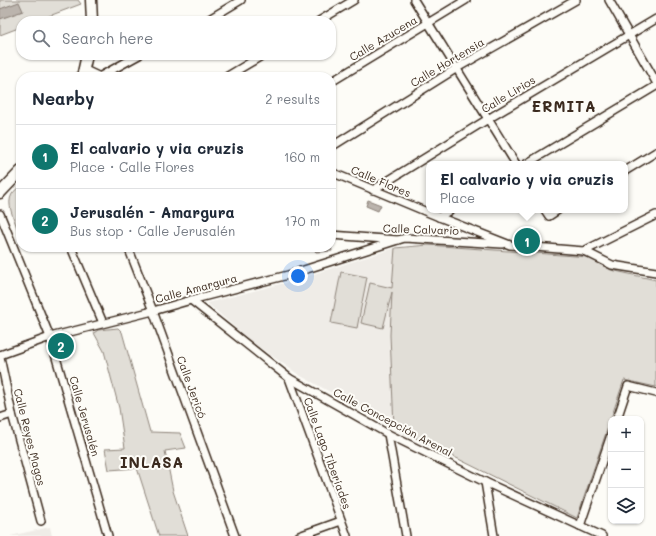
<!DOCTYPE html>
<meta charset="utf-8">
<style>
:root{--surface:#fff;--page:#f2f2f3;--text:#1f2937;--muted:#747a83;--line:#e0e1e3;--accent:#0f766e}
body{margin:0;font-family:Mali,sans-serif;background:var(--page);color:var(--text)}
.controls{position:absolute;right:12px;bottom:12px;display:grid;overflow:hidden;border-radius:8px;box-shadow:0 1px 3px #0004}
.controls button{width:36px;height:36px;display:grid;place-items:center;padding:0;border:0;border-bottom:1px solid var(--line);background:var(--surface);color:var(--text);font:20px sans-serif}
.you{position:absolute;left:298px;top:276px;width:14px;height:14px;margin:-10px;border:3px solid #fff;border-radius:50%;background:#1a73e8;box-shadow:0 0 0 6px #1a73e833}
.badge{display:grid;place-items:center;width:26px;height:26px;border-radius:50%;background:var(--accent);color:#fff;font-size:13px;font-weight:700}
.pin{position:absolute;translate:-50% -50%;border:2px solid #fff;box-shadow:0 1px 4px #0006}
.popup{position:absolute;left:426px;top:161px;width:202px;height:52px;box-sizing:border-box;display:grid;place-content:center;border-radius:8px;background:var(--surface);filter:drop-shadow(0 1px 3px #0005);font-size:13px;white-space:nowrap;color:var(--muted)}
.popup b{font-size:15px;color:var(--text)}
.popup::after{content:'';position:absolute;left:50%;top:100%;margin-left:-8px;border:8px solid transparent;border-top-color:var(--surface)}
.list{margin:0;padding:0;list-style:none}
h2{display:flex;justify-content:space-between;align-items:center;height:52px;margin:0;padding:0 16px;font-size:17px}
h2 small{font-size:13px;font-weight:400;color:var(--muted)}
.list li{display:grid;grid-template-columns:26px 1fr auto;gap:12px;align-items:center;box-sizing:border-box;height:64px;padding:0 16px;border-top:1px solid var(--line)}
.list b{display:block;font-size:15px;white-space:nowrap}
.list p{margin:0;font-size:13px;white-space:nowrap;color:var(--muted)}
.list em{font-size:13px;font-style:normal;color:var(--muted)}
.icon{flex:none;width:22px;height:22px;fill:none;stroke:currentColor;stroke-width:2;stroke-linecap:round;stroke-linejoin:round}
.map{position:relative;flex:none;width:656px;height:536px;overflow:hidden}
.search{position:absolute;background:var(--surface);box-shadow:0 1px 3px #0004;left:16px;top:16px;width:320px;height:44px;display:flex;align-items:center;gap:10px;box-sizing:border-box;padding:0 14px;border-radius:16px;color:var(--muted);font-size:15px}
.panel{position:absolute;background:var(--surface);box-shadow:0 1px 3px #0004;left:16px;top:72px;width:320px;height:180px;border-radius:16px}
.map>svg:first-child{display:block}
.built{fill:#efece7}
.green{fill:#e1ded7;stroke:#8e847a}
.water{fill:#bbb4ad;stroke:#887d74}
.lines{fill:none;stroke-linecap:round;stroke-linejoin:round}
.street-casing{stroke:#3b2a1e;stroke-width:10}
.secondary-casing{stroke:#3b2a1e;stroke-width:13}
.street{stroke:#fdfcf7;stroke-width:7}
.secondary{stroke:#fdfcf7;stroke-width:10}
.labels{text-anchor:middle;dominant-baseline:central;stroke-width:4;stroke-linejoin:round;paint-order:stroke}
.street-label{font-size:11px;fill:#3b2a1e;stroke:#fdfcf7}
.district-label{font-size:15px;font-weight:bold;letter-spacing:1px;fill:#3b2a1e;stroke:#fdfcf7}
</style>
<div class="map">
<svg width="656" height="536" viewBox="0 0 656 536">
<rect width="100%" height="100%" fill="#fdfcf7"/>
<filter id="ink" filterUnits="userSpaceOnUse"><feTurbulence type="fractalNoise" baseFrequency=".025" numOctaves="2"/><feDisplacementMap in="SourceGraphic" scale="8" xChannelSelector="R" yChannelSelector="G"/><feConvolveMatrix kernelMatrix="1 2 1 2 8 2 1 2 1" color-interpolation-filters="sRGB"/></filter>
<g filter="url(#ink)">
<!-- built -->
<g class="built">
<polygon points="395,248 390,335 394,427 299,375 252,342 207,303 288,282"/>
<polygon points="50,527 52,536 10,536"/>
</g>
<!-- green -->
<g class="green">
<polygon points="0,0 78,0 81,4 36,21 21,21 21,27 0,35"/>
<path d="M21 185V227L17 228C14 218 6 204 12 194 14 191 18 188 21 185Z"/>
<polygon points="428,245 588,257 611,270 656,280 656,387 624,380 577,518 394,427 390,335 392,292 383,328 361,323 370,283 392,288 395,248"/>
<polygon points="341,272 367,277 357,328 331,323"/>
<polygon points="118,328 122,332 150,432 180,433 186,448 165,451 173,491 188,536 159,536 137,468 109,470 105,449 125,448 119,408 104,351 94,333 98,330"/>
</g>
<!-- water -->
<g class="water">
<polygon points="19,2 23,11 0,19 0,9"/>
<polygon points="368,200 381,205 378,211 366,206"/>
<polygon points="331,245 332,251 316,252 315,251 315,247 331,247"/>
</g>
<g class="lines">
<!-- street casing -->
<g class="street-casing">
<g id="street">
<polyline points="414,0 516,164"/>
<polyline points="609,0 656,82"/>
<polyline points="206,21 241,0"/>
<polyline points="319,21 354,0"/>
<polyline points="85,70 100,77"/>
<polyline points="99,77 139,55"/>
<polyline points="226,77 263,55"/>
<polyline points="331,82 466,0"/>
<polyline points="331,147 457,68 576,0"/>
<polyline points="526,164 656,86"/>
<polyline points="625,171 656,152"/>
<polyline points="331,172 439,217 510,245 584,251 612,265 656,272"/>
<polyline points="373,190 488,119 656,19"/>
<polyline points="545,210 549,216 558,210"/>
<polyline points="0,214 50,337 108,536"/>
<polyline points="439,217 450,210"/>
<polyline points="331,235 398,240 405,238 502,244"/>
<polyline points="71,247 103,323"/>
<polyline points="128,247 153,311 235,536"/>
<polyline points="584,251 656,215"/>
<polyline points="191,300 289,378 388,434 485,482 602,536"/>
<polyline points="0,355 50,337 153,311 191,300 288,275 398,240"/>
<polyline points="0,357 12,414 41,521"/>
<polyline points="289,378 347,536"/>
<polyline points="0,418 12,414"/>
<polyline points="617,419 628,386 656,393"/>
<polyline points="388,434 406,536"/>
<polyline points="485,482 494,536"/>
<polyline points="580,526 611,435"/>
<polyline points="299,536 341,521"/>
</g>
</g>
<!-- secondary casing -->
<g class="secondary-casing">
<g id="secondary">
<polyline points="91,0 92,21"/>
<polyline points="82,77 87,55"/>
<polyline points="0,193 21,171"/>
</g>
</g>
<!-- street -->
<use href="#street" class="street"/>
<!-- secondary -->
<use href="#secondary" class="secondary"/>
</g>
</g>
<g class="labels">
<!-- street labels -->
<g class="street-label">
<text transform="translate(383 38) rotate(-31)">Calle Azucena</text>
<text transform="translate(447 62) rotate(-31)">Calle Hortensia</text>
<text transform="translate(508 94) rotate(-31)">Calle Lirios</text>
<text transform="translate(381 181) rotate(23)">Calle Flores</text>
<text transform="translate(421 229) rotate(2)">Calle Calvario</text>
<text transform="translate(196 288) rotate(-15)">Calle Amargura</text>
<text transform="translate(192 387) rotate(70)">Calle Jericó</text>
<text transform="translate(85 416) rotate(74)">Calle Jerusalén</text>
<text transform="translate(393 422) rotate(28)">Calle Concepción Arenal</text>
<text transform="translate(30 437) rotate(76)">Calle Reyes Magos</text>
<text transform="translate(328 453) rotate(70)">Calle Lago Tiberíades</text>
</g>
<!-- district labels -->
<g class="district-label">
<text x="564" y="106">ERMITA</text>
<text x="152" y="462">INLASA</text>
</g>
</g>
</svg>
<div class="controls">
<button>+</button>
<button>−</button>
<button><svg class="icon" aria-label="layers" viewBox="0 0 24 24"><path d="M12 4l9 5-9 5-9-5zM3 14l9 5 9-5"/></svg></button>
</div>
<div class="you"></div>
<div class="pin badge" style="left:527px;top:241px">1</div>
<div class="popup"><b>El calvario y via cruzis</b>Place</div>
<div class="pin badge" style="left:61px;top:346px">2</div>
<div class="search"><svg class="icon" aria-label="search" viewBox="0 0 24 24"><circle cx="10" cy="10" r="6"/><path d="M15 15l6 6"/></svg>Search here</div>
<section class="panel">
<h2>Nearby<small>2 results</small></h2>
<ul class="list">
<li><span class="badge">1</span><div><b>El calvario y via cruzis</b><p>Place · Calle Flores</p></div><em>160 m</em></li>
<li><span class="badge">2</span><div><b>Jerusalén - Amargura</b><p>Bus stop · Calle Jerusalén</p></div><em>170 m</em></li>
</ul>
</section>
</div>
